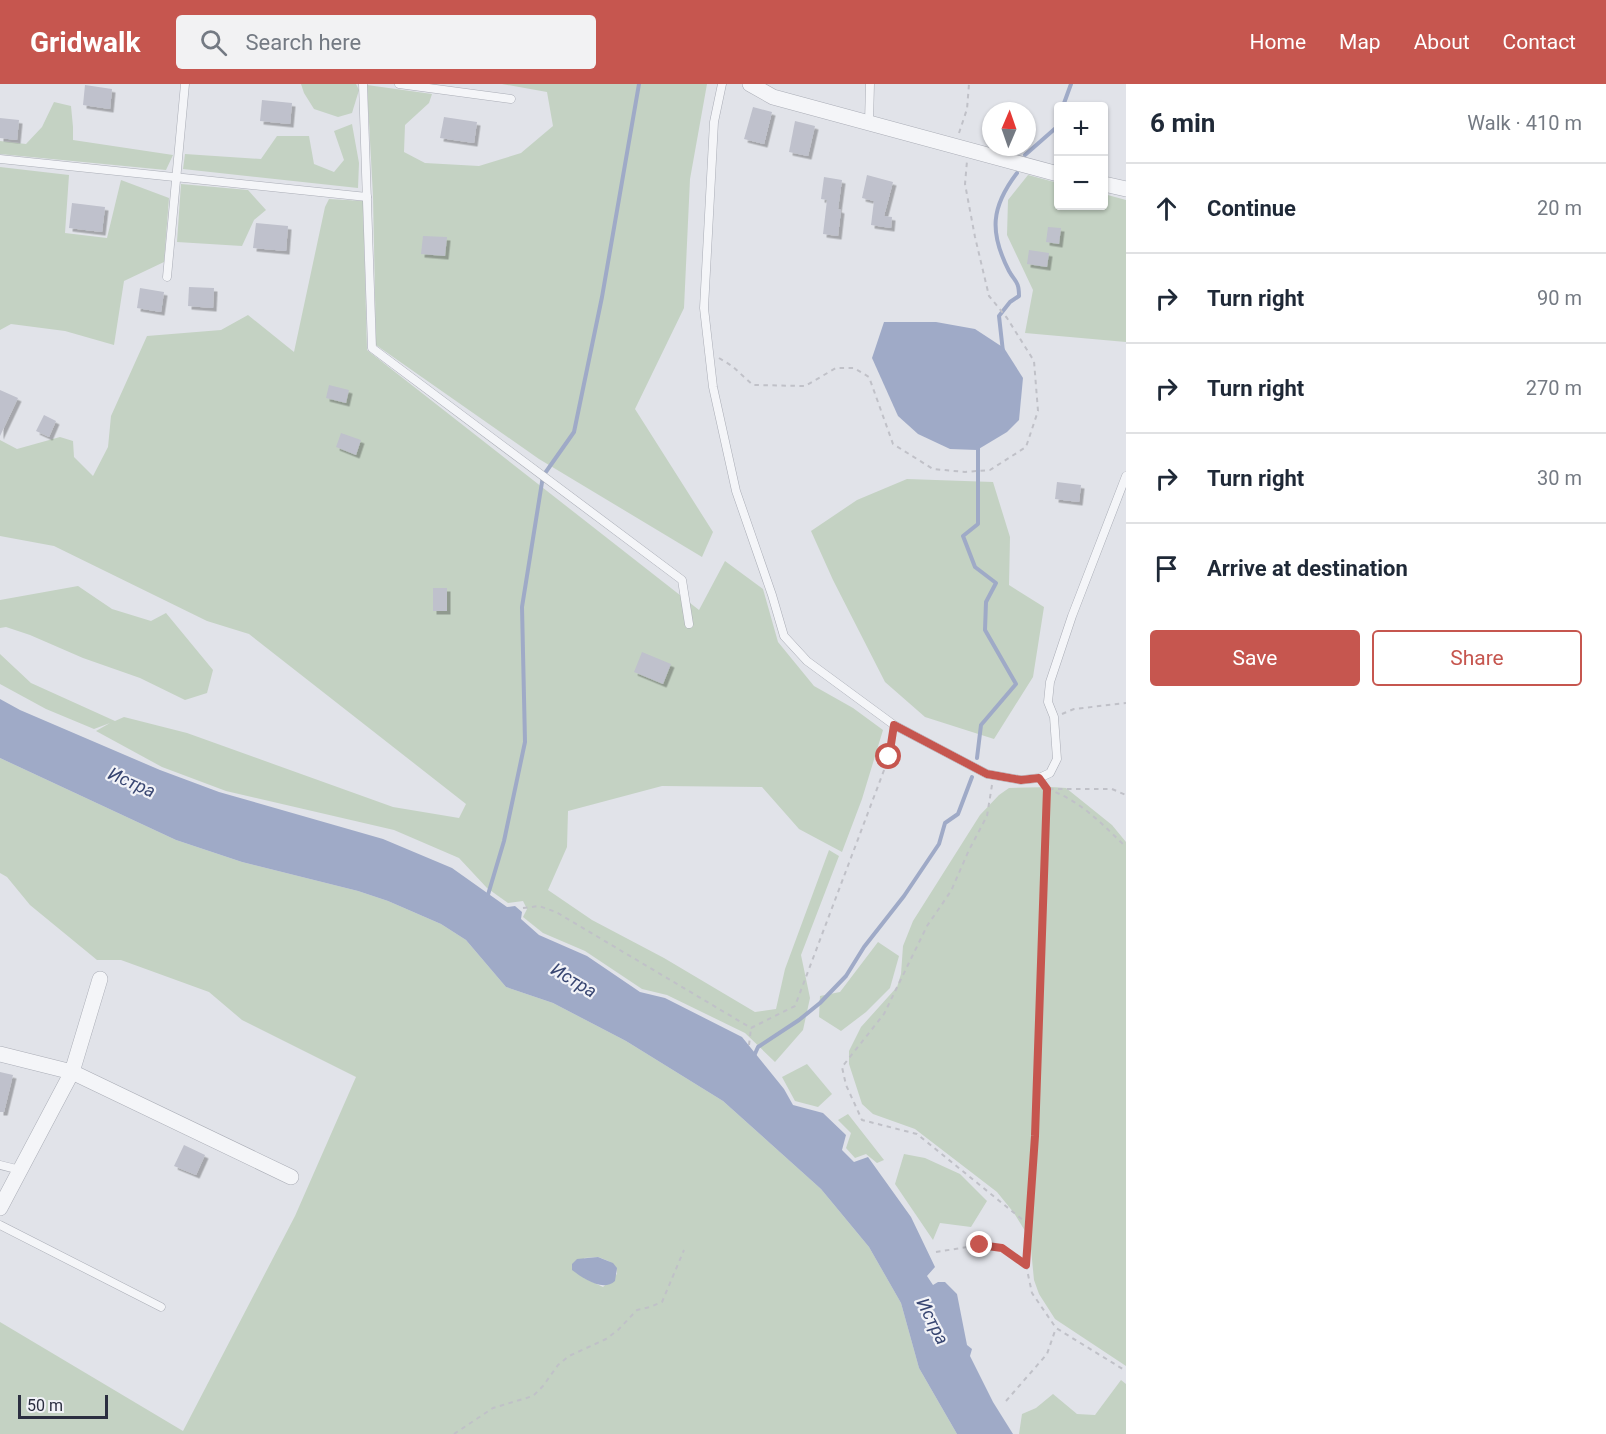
<!DOCTYPE html>
<meta charset="utf-8">
<style>
:root{--surface:#fff;--page:#f2f2f3;--text:#1f2937;--muted:#747a83;--line:#e0e1e3;--accent:#c6564f}
body{margin:0;font-family:Roboto,sans-serif;background:var(--page);color:var(--text)}
.controls{position:absolute;right:18px;top:18px;display:grid;overflow:hidden;border-radius:6px;box-shadow:0 2px 4px #0004}
.controls button{width:54px;height:54px;display:grid;place-items:center;padding:0;border:0;border-bottom:2px solid var(--line);background:var(--surface);color:var(--text);font:30px sans-serif}
.compass{position:absolute;left:982px;top:18px;width:54px;height:54px;border-radius:50%;background:var(--surface);box-shadow:0 2px 4px #0004;rotate:2deg}
.scale{position:absolute;left:18px;bottom:15px;width:90px;box-sizing:border-box;padding-left:6px;border:3px solid #2b2e40;border-top:0;font-size:16px;line-height:21px;white-space:nowrap;color:#2b2e40;-webkit-text-stroke:4px #f1f2f7;paint-order:stroke}
.stop{position:absolute;width:18px;height:18px;margin:-14px;border:4px solid #c6564f;border-radius:50%;background:#fff}
.stop.end{background:#c6564f;border-color:#fff;box-shadow:0 2px 6px #0008}
.list{margin:0;padding:0;list-style:none}
h2{display:flex;justify-content:space-between;align-items:center;height:78px;margin:0;padding:0 24px;font-size:26px}
h2 small{font-size:20px;font-weight:400;color:var(--muted)}
.list li{display:grid;grid-template-columns:39px 1fr auto;gap:18px;align-items:center;box-sizing:border-box;height:90px;padding:0 24px;border-top:2px solid var(--line)}
.list b{display:block;font-size:22px;white-space:nowrap}
.list em{font-size:20px;font-style:normal;color:var(--muted)}
.actions{display:flex;gap:12px;padding:18px 24px}
.actions a{flex:1;padding:14px 0;border:2px solid var(--accent);border-radius:6px;text-align:center;font-size:21px;color:var(--accent)}
.actions .main{background:var(--accent);color:#fff}
.icon{flex:none;width:33px;height:33px;fill:none;stroke:currentColor;stroke-width:2;stroke-linecap:round;stroke-linejoin:round}
.map{position:relative;flex:none;width:1126px;height:1350px;overflow:hidden}
header{display:flex;align-items:center;gap:36px;box-sizing:border-box;height:84px;padding:0 30px;background:var(--accent);color:#fff}
header strong{font-size:28px}
nav{display:flex;gap:33px;margin-inline-start:auto;font-size:21px}
.search{width:420px;height:54px;background:var(--page);display:flex;align-items:center;gap:15px;box-sizing:border-box;padding:0 21px;border-radius:6px;color:var(--muted);font-size:22px}
main{display:flex}
aside{flex:1;background:var(--surface)}
.map>svg:first-child{display:block}
.green{fill:#c4d2c3;fill-rule:evenodd}
.water{fill:#9faac7}
.lines{fill:none;stroke-linecap:round;stroke-linejoin:round}
.stream{stroke:#9faac7;stroke-width:4}
.building{fill:#bfc1cc;filter:url(#shadow)}
.lane-casing{stroke:#aaadb6;stroke-width:9}
.street-casing{stroke:#aaadb6;stroke-width:16}
.path{stroke:#c0c1c8;stroke-width:2;stroke-dasharray:4.5 4.5;stroke-linecap:butt}
.lane{stroke:#f4f5f8;stroke-width:8}
.street{stroke:#f4f5f8;stroke-width:15}
.route{stroke:#c6564f;stroke-width:8}
.labels{text-anchor:middle;dominant-baseline:central;stroke-width:4.5;stroke-linejoin:round;paint-order:stroke}
.water-label{font-size:18px;font-style:italic;fill:#374571;stroke:#f1f2f7}
</style>
<header>
<strong>Gridwalk</strong>
<div class="search"><svg class="icon" aria-label="search" viewBox="0 0 24 24"><circle cx="10" cy="10" r="6"/><path d="M15 15l6 6"/></svg>Search here</div>
<nav><a>Home</a><a>Map</a><a>About</a><a>Contact</a></nav>
</header>
<main>
<div class="map">
<svg width="1126" height="1350" viewBox="0 0 1126 1350">
<defs>
<filter id="shadow"><feDropShadow dx="3.5" dy="3.5" stdDeviation="0" flood-color="#0004"/></filter>
</defs>
<rect width="100%" height="100%" fill="#e1e3e9"/>
<!-- green -->
<g class="green">
<polygon points="301,0 356,0 359,6 352,29 338,33 314,25 304,9"/>
<polygon points="502,0 707,0 690,95 684,224 635,325 713,448 702,473 539,375 376,261 373,112 367,1 432,10 429,19 405,41 404,68 425,79 479,82 521,69 553,42 547,8"/>
<polygon points="54,18 71,22 73,43 73,56 173,71 166,86 0,70 0,57 26,60 42,43"/>
<polygon points="352,40 359,79 358,104 183,85 185,70 261,75 277,52 309,52 314,80 334,88 344,76 334,47"/>
<polygon points="0,83 69,91 65,149 107,154 121,96 169,114 164,178 124,197 114,261 65,247 11,240 0,246"/>
<polygon points="1028,91 1058,99 1058,122 1104,122 1104,110 1126,116 1126,258 1025,249 1033,206 1007,151 1008,116"/>
<polygon points="181,100 248,106 266,126 254,136 242,162 177,158"/>
<polygon points="329,115 363,117 367,266 699,526 725,477 763,505 778,558 814,602 853,624 883,646 862,715 842,768 799,745 762,703 662,702 568,727 567,763 548,806 592,836 664,874 755,928 776,925 785,885 829,766 839,772 801,871 810,914 803,946 775,978 745,949 667,911 642,905 585,867 543,849 523,833 527,825 523,817 508,819 487,804 459,774 394,746 226,707 162,683 96,647 110,639 94,645 46,625 0,600 0,570 31,599 115,637 124,633 187,649 393,723 459,734 466,720 249,550 207,537 54,462 0,452 0,356 17,365 60,353 73,357 74,373 93,392 108,363 111,332 147,252 221,246 248,231 294,268 325,123"/>
<polygon points="907,395 993,398 1010,453 1009,501 1044,523 1033,593 994,655 925,633 885,598 833,496 811,447 857,416"/>
<polygon points="78,502 112,525 151,537 166,529 213,586 207,609 185,616 140,594 83,574 30,551 6,543 0,544 0,516"/>
<path d="M0 674 176 756 242 778 358 807 388 817 441 840 466 856 506 903 553 919 626 957 723 1017 821 1105 869 1163 901 1219 919 1284 957 1350H0V1238L183 1347 295 1132 356 993 242 936 209 908 121 876H97L30 821 7 793 0 789ZM598 1173C608 1177 616 1178 617 1190L603 1203 584 1194V1174Z"/>
<polygon points="1051,703 1066,704 1112,741 1126,758 1126,1282 1055,1235 1039,1210 1034,1196 1030,1155 1014,1129 997,1108 915,1045 873,1030 862,1020 849,980 849,967 861,943 897,903 901,890 903,862 913,837 980,731 999,711 1009,704"/>
<polygon points="878,858 899,872 890,904 866,928 841,947 819,933 820,912 840,908"/>
<polygon points="807,980 832,1010 818,1023 795,1017 782,993"/>
<polygon points="848,1030 884,1076 877,1079 866,1070 855,1074 846,1064 851,1049 838,1036"/>
<polygon points="904,1070 925,1074 960,1090 987,1117 971,1143 940,1139 933,1156 895,1100"/>
<polygon points="1121,1296 1126,1300 1126,1350 1019,1350 1022,1330 1036,1324 1053,1310 1077,1330 1095,1331"/>
</g>
<!-- water -->
<g class="water">
<polygon points="884,238 936,238 975,245 1004,264 1023,294 1019,336 1007,348 977,366 950,365 918,350 898,332 872,274"/>
<polygon points="0,615 20,626 160,686 219,708 383,755 452,784 507,823 515,822 522,828 521,835 539,851 587,872 640,908 665,914 742,953 784,1005 793,1021 823,1029 846,1051 842,1066 854,1078 868,1073 911,1133 935,1183 927,1192 933,1201 938,1198 945,1198 957,1210 967,1261 972,1265 970,1272 993,1318 1013,1350 957,1350 919,1284 901,1219 869,1163 821,1105 723,1017 626,957 553,919 506,903 466,856 441,840 388,817 358,807 242,778 176,756 0,674"/>
<path d="M598 1173 613 1179 617 1184 615 1197C603 1208 584 1195 572 1186V1180L577 1175Z"/>
</g>
<g class="lines">
<!-- stream -->
<g class="stream">
<polyline points="1063,22 1071,0"/>
<polyline points="1025,71 1058,42"/>
<path d="M1003 268 999 232 1010 218 1019 212C1019 197 1015 198 1009 187 989 148 991 123 1017 89"/>
<polyline points="977,674 981,641 1016,600 985,546 986,518 996,499 975,483 963,452 978,440 978,362"/>
<polyline points="487,814 504,757 525,658 522,523 543,392 574,348 602,213 639,0"/>
<polyline points="754,972 758,963 799,936 820,919 846,892 864,863 904,812 939,760 945,739 958,730 972,693"/>
</g>
</g>
<!-- building -->
<g class="building">
<polygon points="85,1 112,5 110,25 83,21"/>
<polygon points="262,16 292,19 290,40 260,37"/>
<polygon points="753,23 772,28 764,60 744,55"/>
<polygon points="444,33 477,38 474,59 440,54"/>
<polygon points="0,34 19,36 17,56 0,54"/>
<polygon points="795,37 815,42 808,72 789,68"/>
<polygon points="867,91 893,98 884,132 892,133 891,144 871,141 874,117 862,114"/>
<polygon points="824,93 842,96 838,125 841,126 838,152 823,150 827,116 821,115"/>
<polygon points="72,119 105,123 102,148 69,144"/>
<polygon points="256,139 288,142 286,167 253,164"/>
<polygon points="1048,143 1061,144 1059,160 1046,158"/>
<polygon points="423,152 447,153 445,172 421,170"/>
<polygon points="1029,166 1049,169 1047,183 1027,180"/>
<polygon points="189,203 214,204 213,224 188,222"/>
<polygon points="140,204 164,208 161,228 137,224"/>
<polygon points="329,301 349,306 346,319 326,314"/>
<polygon points="0,306 18,314 0,352"/>
<polygon points="44,331 56,337 49,353 36,347"/>
<polygon points="341,349 361,356 356,371 336,363"/>
<polygon points="1057,398 1081,401 1079,418 1055,415"/>
<rect x="433" y="504" width="14" height="23"/>
<polygon points="642,568 671,580 663,600 634,588"/>
<polygon points="0,988 13,991 4,1028 0,1028"/>
<polygon points="184,1061 205,1071 196,1091 174,1082"/>
</g>
<g class="lines">
<!-- lane casing -->
<g class="lane-casing">
<g id="lane">
<polyline points="363,0 372,264 682,496 689,540"/>
<polyline points="399,0 511,15"/>
<polyline points="722,0 714,38 704,224 713,303 736,407 772,511 784,552 807,577 894,641 987,690 1021,696 1039,694 1050,689 1057,675 1054,633 1048,618 1050,598 1072,532 1126,392"/>
<polyline points="869,38 870,0"/>
<polyline points="0,75 367,113"/>
<polyline points="167,193 185,0"/>
<polyline points="0,1081 20,1086"/>
<polyline points="0,1141 161,1223"/>
</g>
</g>
<!-- street casing -->
<g class="street-casing">
<g id="street">
<polyline points="750,0 773,13 1058,90"/>
<polyline points="1104,100 1126,105"/>
<polyline points="0,970 72,988 291,1093"/>
<polyline points="0,1124 72,988 100,895"/>
</g>
</g>
<!-- path -->
<g class="path">
<polyline points="959,49 967,25 969,0"/>
<polyline points="719,274 732,282 753,301 805,302 836,284 854,284 869,293 893,360 933,385 965,388 990,386 1026,363 1038,327 1034,277 1007,234 989,212 975,153 965,100 967,77"/>
<polyline points="1062,630 1074,625 1126,619"/>
<polyline points="992,701 987,732 969,766 951,807 927,842 884,930 842,983 846,1001 862,1036 917,1050 1029,1141 1026,1181 1032,1209 1056,1244 1126,1287"/>
<path d="M1047 705C1080 716 1101 739 1126 763"/>
<polyline points="1049,705 1112,705 1126,711"/>
<polyline points="523,824 539,822 556,828 751,944 795,922 889,673 893,650"/>
<polyline points="749,961 751,944"/>
<polyline points="1029,1141 1035,1052 1047,705 1044,701"/>
<polyline points="936,1168 980,1161 1002,1164 1026,1181"/>
<polyline points="1006,1317 1047,1270 1056,1244"/>
<polyline points="454,1350 493,1324 533,1312 543,1302 558,1281 569,1272 606,1255 618,1246 637,1226 650,1223 662,1218 684,1166"/>
</g>
<!-- lane -->
<use href="#lane" class="lane"/>
<!-- street -->
<use href="#street" class="street"/>
</g>
<g class="lines">
<!-- route -->
<polyline class="route" points="889,673 894,641 987,690 1021,696 1039,694 1047,705 1035,1052 1026,1181 1002,1164 980,1161"/>
</g>
<g class="labels">
<!-- water labels -->
<g class="water-label">
<text transform="translate(132 698) rotate(24)">Истра</text>
<text transform="translate(574 896) rotate(31)">Истра</text>
<text transform="translate(933 1237) rotate(63)">Истра</text>
</g>
</g>
</svg>
<div class="controls">
<button>+</button>
<button>−</button>
</div>
<svg class="compass" viewBox="-18 -18 36 36"><path d="M0-13l5 13h-10z" fill="#e53935"/><path d="M0 13l5-13h-10z" fill="#747a83"/></svg>
<div class="scale">50 m</div>
<div class="stop" style="left:889px;top:673px"></div>
<div class="stop end" style="left:980px;top:1161px"></div>
</div>
<aside>
<h2>6 min<small>Walk · 410 m</small></h2>
<ul class="list">
<li><svg class="icon" aria-label="ahead" viewBox="0 0 24 24"><path d="M12 20V5M6 11l6-6 6 6"/></svg><div><b>Continue</b></div><em>20 m</em></li>
<li><svg class="icon" aria-label="right" viewBox="0 0 24 24"><path d="M7 20v-9h11M14 6l5 5-5 5"/></svg><div><b>Turn right</b></div><em>90 m</em></li>
<li><svg class="icon" aria-label="right" viewBox="0 0 24 24"><path d="M7 20v-9h11M14 6l5 5-5 5"/></svg><div><b>Turn right</b></div><em>270 m</em></li>
<li><svg class="icon" aria-label="right" viewBox="0 0 24 24"><path d="M7 20v-9h11M14 6l5 5-5 5"/></svg><div><b>Turn right</b></div><em>30 m</em></li>
<li><svg class="icon" aria-label="arrive" viewBox="0 0 24 24"><path d="M6 21V4h12l-3 4 3 4H6"/></svg><div><b>Arrive at destination</b></div></li>
</ul>
<div class="actions"><a class="main">Save</a><a>Share</a></div>
</aside>
</main>
